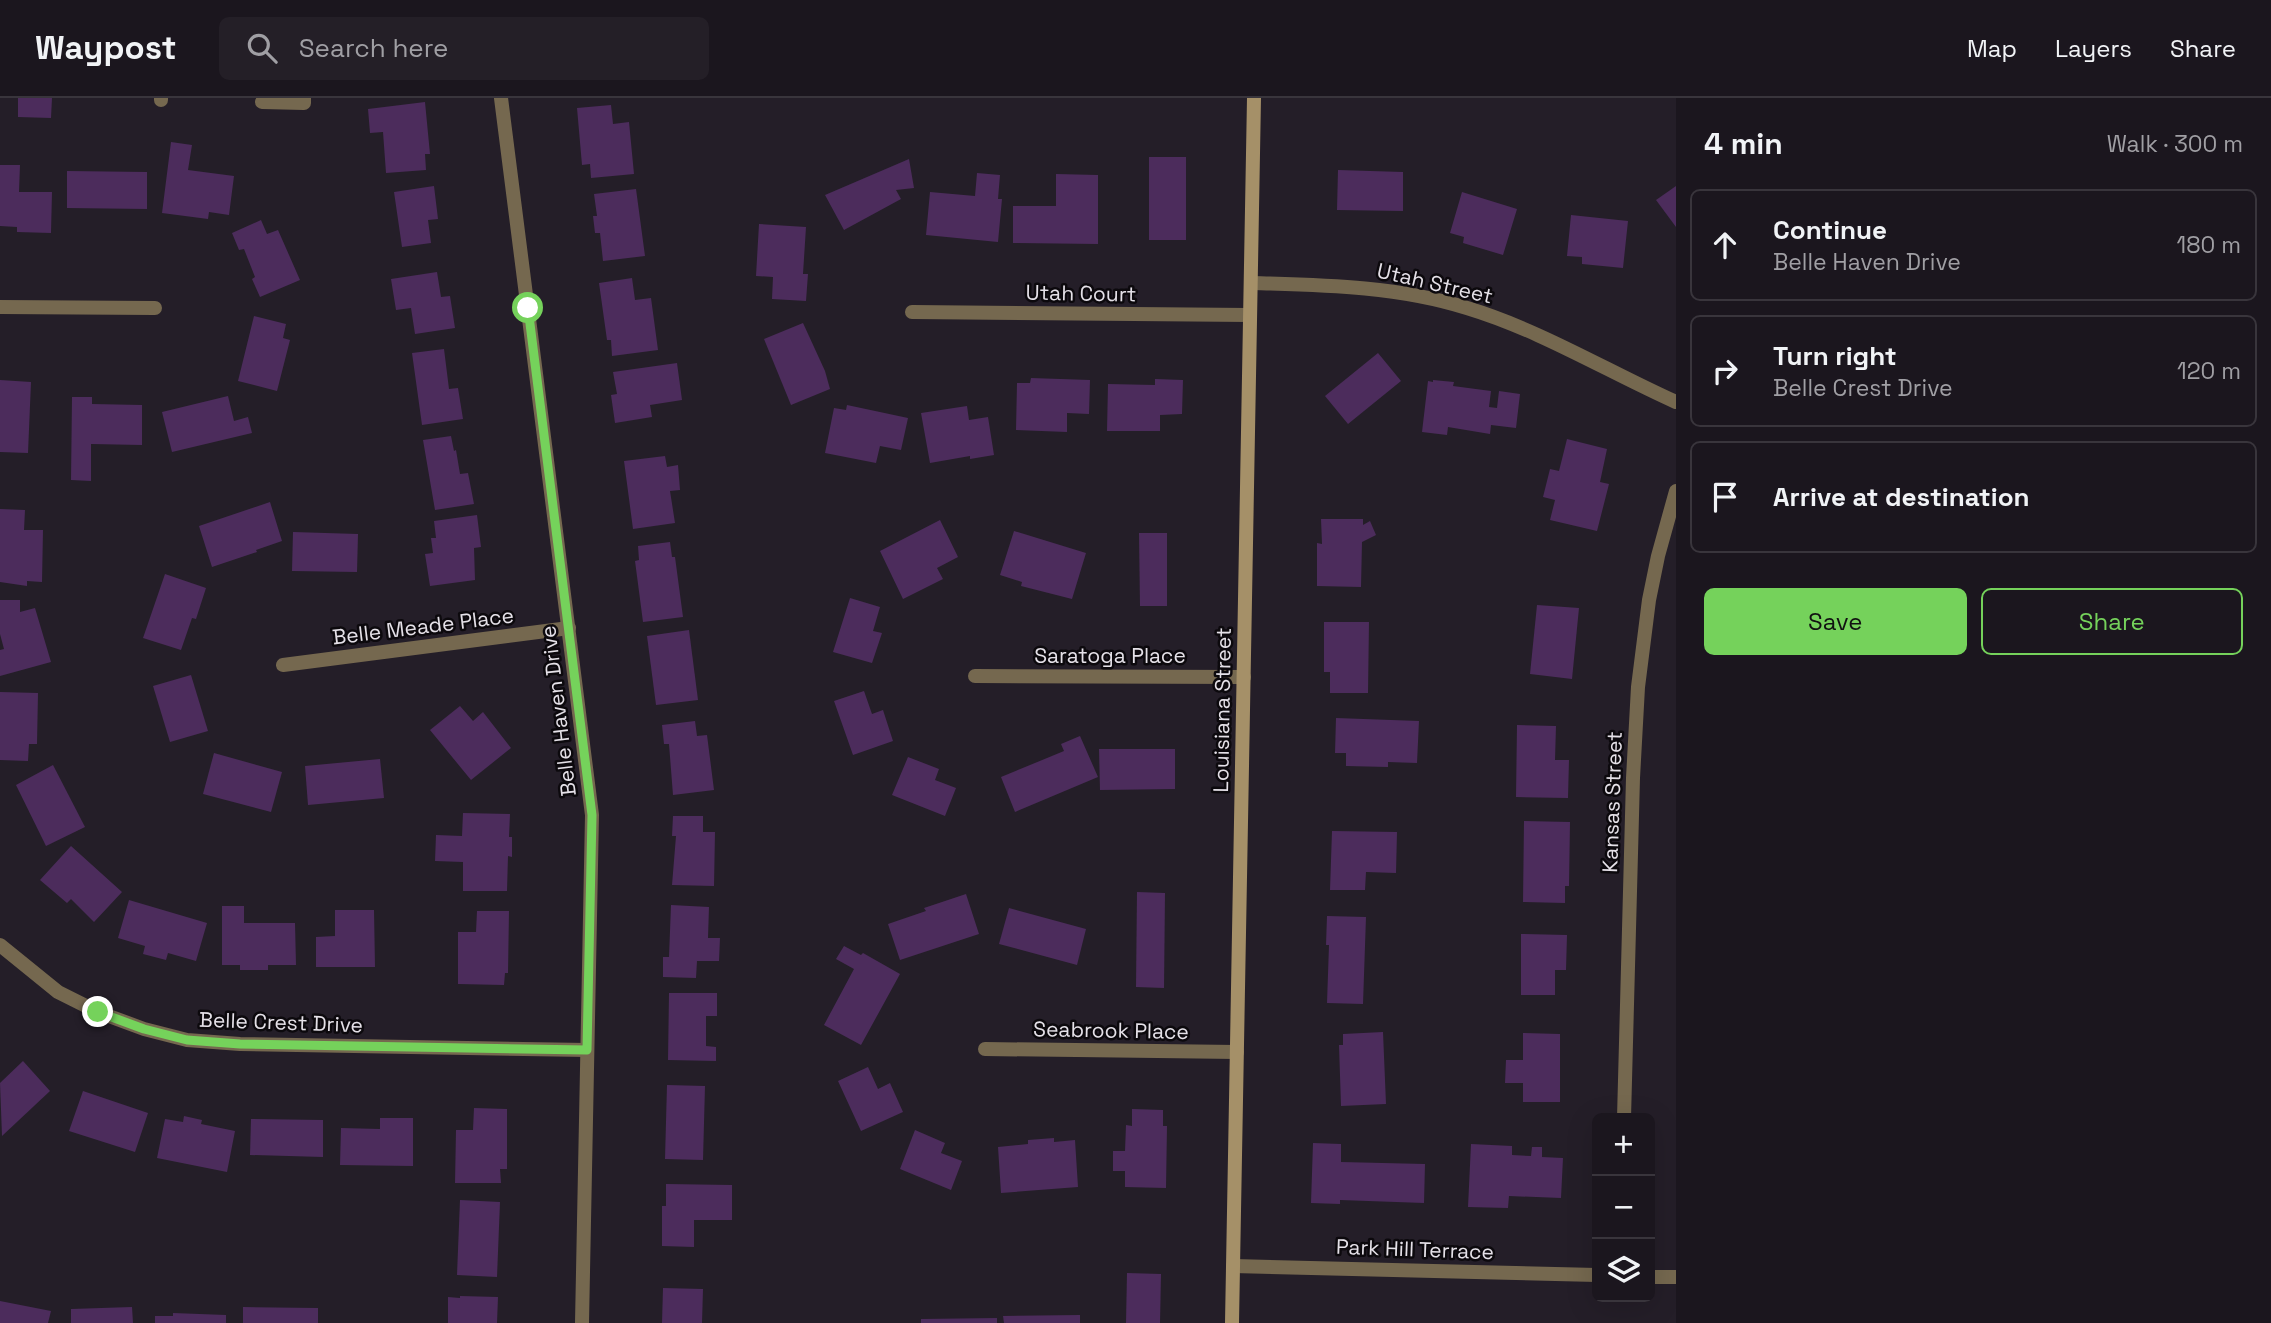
<!DOCTYPE html>
<meta charset="utf-8">
<style>
:root{--surface:#1b161e;--page:#241f27;--text:#f1f3f6;--muted:#a09fa4;--line:#39353c;--accent:#75d25b}
body{margin:0;font-family:"Space Grotesk",sans-serif;background:var(--page);color:var(--text)}
.controls{position:absolute;right:21px;bottom:21px;display:grid;overflow:hidden;border-radius:10px;box-shadow:0 7px 28px #0002}
.controls button{width:63px;height:63px;display:grid;place-items:center;padding:0;border:0;border-bottom:2px solid var(--line);background:var(--surface);color:var(--text);font:35px sans-serif}
.stop{position:absolute;width:21px;height:21px;margin:-16px;border:5px solid #75d25b;border-radius:50%;background:#fff}
.stop.end{background:#75d25b;border-color:#fff;box-shadow:0 2px 7px #0008}
.list{margin:0;padding:0;list-style:none}
h2{display:flex;justify-content:space-between;align-items:center;height:91px;margin:0;padding:0 28px;font-size:30px}
h2 small{font-size:23px;font-weight:400;color:var(--muted)}
.list li{display:grid;grid-template-columns:46px 1fr auto;gap:21px;align-items:center;box-sizing:border-box;height:112px;margin:0 14px 14px;padding:0 14px;border:2px solid var(--line);border-radius:10px}
.list b{display:block;font-size:26px;white-space:nowrap}
.list p{margin:0;font-size:23px;white-space:nowrap;color:var(--muted)}
.list em{font-size:23px;font-style:normal;color:var(--muted)}
.actions{display:flex;gap:14px;padding:21px 28px}
.actions a{flex:1;padding:16px 0;border:2px solid var(--accent);border-radius:10px;text-align:center;font-size:24px;color:var(--accent)}
.actions .main{background:var(--accent);color:#111}
.icon{flex:none;width:38px;height:38px;fill:none;stroke:currentColor;stroke-width:2;stroke-linecap:round;stroke-linejoin:round}
.map{position:relative;flex:none;width:1676px;height:1225px;overflow:hidden}
header{display:flex;align-items:center;gap:42px;box-sizing:border-box;height:98px;padding:0 35px;background:var(--surface);border-bottom:2px solid var(--line)}
header strong{font-size:33px}
nav{display:flex;gap:38px;margin-inline-start:auto;font-size:24px}
.search{width:490px;height:63px;background:var(--page);display:flex;align-items:center;gap:18px;box-sizing:border-box;padding:0 24px;border-radius:10px;color:var(--muted);font-size:26px}
main{display:flex}
aside{flex:1;background:var(--surface)}
.map>svg:first-child{display:block}
.building{fill:#4c2c5c}
.lines{fill:none;stroke-linecap:round;stroke-linejoin:round}
.lane{stroke:#75684f;stroke-width:14}
.street{stroke:#75684f;stroke-width:14}
.secondary{stroke:#a59068;stroke-width:14}
.route{stroke:#75d25b;stroke-width:9}
.labels{text-anchor:middle;dominant-baseline:central;stroke-width:5;stroke-linejoin:round;paint-order:stroke}
.street-label{font-size:21px;fill:#e5e1e8;stroke:#0c090d}
</style>
<header>
<strong>Waypost</strong>
<div class="search"><svg class="icon" aria-label="search" viewBox="0 0 24 24"><circle cx="10" cy="10" r="6"/><path d="M15 15l6 6"/></svg>Search here</div>
<nav><a>Map</a><a>Layers</a><a>Share</a></nav>
</header>
<main>
<div class="map">
<svg width="1676" height="1225" viewBox="0 0 1676 1225">
<rect width="100%" height="100%" fill="#241e28"/>
<!-- building -->
<g class="building">
<polygon points="18,0 52,0 51,20 18,19"/>
<polygon points="425,4 430,56 425,56 426,72 386,75 383,34 370,35 368,11"/>
<polygon points="611,7 613,26 629,24 634,76 591,80 590,66 582,67 577,10"/>
<polygon points="171,44 192,47 188,72 234,78 229,117 209,114 208,121 162,115"/>
<rect x="1149" y="59" width="37" height="83"/>
<polygon points="909,61 914,90 896,92 901,101 844,132 825,97"/>
<polygon points="0,67 20,67 19,94 52,94 51,135 17,134 17,129 0,128"/>
<polygon points="1338,72 1403,74 1403,113 1337,112"/>
<polygon points="67,73 147,74 147,111 67,110"/>
<polygon points="977,75 1000,77 998,101 1002,101 998,144 926,137 930,94 975,98"/>
<polygon points="1056,76 1098,77 1098,146 1013,145 1013,108 1056,108"/>
<polygon points="434,88 438,121 428,122 431,145 402,149 394,94"/>
<polygon points="1676,88 1676,129 1656,102"/>
<polygon points="636,91 645,158 603,163 600,135 595,135 593,118 597,118 594,96"/>
<polygon points="1462,94 1517,111 1503,157 1463,145 1464,139 1450,135"/>
<polygon points="1571,117 1628,123 1623,170 1582,166 1582,159 1567,158"/>
<polygon points="261,122 267,136 278,132 300,182 260,199 252,181 255,179 244,151 239,152 232,135"/>
<polygon points="759,126 806,129 803,176 808,176 806,203 772,201 773,179 756,178"/>
<polygon points="437,174 441,199 450,198 455,230 415,236 411,210 396,212 391,181"/>
<polygon points="632,180 635,202 651,200 658,252 612,258 611,242 607,242 599,185"/>
<polygon points="254,218 286,226 283,240 290,242 277,293 238,283"/>
<polygon points="803,225 825,273 830,291 791,307 764,241"/>
<polygon points="444,251 449,291 458,290 463,321 422,327 412,255"/>
<polygon points="1378,255 1401,283 1348,326 1325,298"/>
<polygon points="677,265 682,302 650,307 652,319 615,325 611,297 617,296 613,274"/>
<polygon points="1031,280 1090,282 1089,316 1067,315 1067,334 1016,332 1017,285 1030,285"/>
<polygon points="1155,281 1183,282 1182,316 1160,317 1160,333 1107,333 1108,286 1155,287"/>
<polygon points="0,282 31,284 28,355 0,354"/>
<polygon points="1433,282 1454,284 1453,288 1491,293 1489,309 1497,310 1499,293 1520,296 1516,330 1491,327 1490,336 1448,329 1447,337 1422,334 1428,283 1433,284"/>
<polygon points="228,298 234,323 248,319 252,335 172,354 162,314"/>
<polygon points="72,299 92,299 92,306 142,307 142,347 91,346 91,383 71,382"/>
<polygon points="847,307 908,320 901,352 880,348 876,365 825,355 834,310 846,312"/>
<polygon points="967,308 969,322 988,319 994,357 970,361 970,358 930,365 921,315"/>
<polygon points="451,338 454,353 456,352 460,376 468,375 474,406 435,412 423,342"/>
<polygon points="1567,341 1607,351 1600,384 1609,386 1597,433 1550,422 1555,402 1543,399 1550,371 1559,373"/>
<polygon points="665,358 667,369 678,367 680,392 670,393 675,425 633,431 624,363"/>
<polygon points="270,404 282,443 256,452 257,454 212,469 199,428"/>
<polygon points="0,411 25,412 24,432 43,432 42,484 27,483 27,488 0,484"/>
<polygon points="477,417 481,449 474,450 475,482 430,488 425,456 433,455 431,440 436,440 434,423"/>
<polygon points="1321,421 1363,421 1363,427 1370,423 1376,437 1362,444 1361,489 1317,488 1317,445 1322,446"/>
<polygon points="940,422 958,459 937,470 943,481 903,501 880,453"/>
<polygon points="1014,433 1086,455 1072,501 1021,488 1022,484 1000,477"/>
<polygon points="293,434 358,436 357,474 292,473"/>
<polygon points="1139,435 1167,435 1167,508 1140,508"/>
<polygon points="670,444 672,459 675,459 683,519 643,524 635,463 639,462 638,448"/>
<polygon points="165,476 206,490 196,521 192,520 181,552 143,540"/>
<polygon points="850,500 880,509 873,533 882,535 872,565 833,554"/>
<polygon points="0,502 20,502 20,514 35,510 51,564 0,578 0,552 4,551 0,536"/>
<polygon points="1537,507 1579,510 1572,581 1530,576"/>
<polygon points="1324,524 1369,524 1368,595 1330,595 1330,574 1324,574"/>
<polygon points="689,532 698,602 656,607 647,538"/>
<polygon points="191,577 208,633 170,644 153,588"/>
<polygon points="864,593 872,616 883,612 893,643 853,657 834,603"/>
<polygon points="0,594 38,595 37,646 29,646 28,663 0,662"/>
<polygon points="460,608 473,623 483,614 511,650 471,682 430,632"/>
<polygon points="1336,620 1419,623 1417,665 1388,664 1388,669 1346,668 1346,655 1335,655"/>
<polygon points="695,623 697,638 707,637 714,692 673,697 669,646 664,646 662,627"/>
<polygon points="1517,627 1556,628 1555,662 1569,662 1568,700 1516,699"/>
<polygon points="1080,638 1098,679 1015,714 1001,679 1064,653 1061,646"/>
<polygon points="1099,651 1175,651 1175,691 1100,692"/>
<polygon points="214,655 282,674 271,714 203,696"/>
<polygon points="908,659 939,671 935,682 956,690 945,718 892,697"/>
<polygon points="380,661 384,700 308,707 305,668"/>
<polygon points="53,667 85,729 46,748 16,687"/>
<polygon points="463,715 510,716 509,739 512,739 512,759 508,758 507,793 463,793 463,764 435,763 436,737 462,738"/>
<polygon points="673,718 703,718 703,734 715,734 714,788 672,787 676,738 672,738"/>
<polygon points="1524,723 1570,724 1569,788 1565,788 1565,805 1523,804"/>
<polygon points="1332,733 1397,734 1396,775 1366,774 1365,792 1330,792"/>
<polygon points="71,748 122,794 94,824 71,801 67,805 40,782"/>
<polygon points="1137,794 1165,795 1164,890 1136,889"/>
<polygon points="966,796 979,836 900,862 888,826 926,813 924,810"/>
<polygon points="129,802 207,825 196,863 168,855 166,862 143,856 145,848 118,840"/>
<polygon points="671,807 709,809 708,840 720,840 719,863 697,863 696,880 663,879 663,859 669,859"/>
<polygon points="222,808 244,808 244,825 295,825 296,867 268,867 268,872 240,872 240,867 222,867"/>
<polygon points="1009,810 1086,831 1077,867 999,846"/>
<polygon points="335,812 374,812 375,869 316,869 316,839 335,838"/>
<polygon points="477,813 509,813 508,875 505,875 504,887 458,886 458,834 476,834"/>
<polygon points="1327,818 1366,819 1363,906 1327,905 1329,847 1326,847"/>
<polygon points="1521,836 1567,837 1566,872 1555,872 1555,897 1521,897"/>
<polygon points="844,848 861,857 863,855 900,876 861,947 824,927 854,871 836,861"/>
<polygon points="669,895 717,895 717,918 706,918 706,948 716,949 716,963 668,962"/>
<polygon points="1383,934 1386,1006 1341,1008 1339,947 1343,947 1343,936"/>
<polygon points="1523,935 1560,936 1560,1004 1523,1004 1523,985 1505,985 1506,962 1523,962"/>
<polygon points="23,963 50,993 2,1038 0,985"/>
<polygon points="868,969 878,991 890,985 903,1014 861,1033 838,983"/>
<polygon points="667,987 705,988 703,1062 665,1061"/>
<polygon points="83,993 148,1015 135,1054 69,1033"/>
<polygon points="474,1010 507,1011 507,1071 500,1071 501,1085 455,1085 456,1032 473,1032"/>
<polygon points="1132,1011 1163,1012 1163,1028 1167,1028 1166,1090 1125,1089 1125,1073 1113,1073 1113,1053 1125,1053 1126,1027 1132,1028"/>
<polygon points="184,1018 202,1022 201,1026 235,1033 227,1074 157,1060 165,1021 183,1024"/>
<polygon points="380,1020 413,1020 413,1068 340,1067 341,1030 380,1031"/>
<polygon points="251,1021 323,1022 323,1059 250,1057"/>
<polygon points="915,1032 945,1045 941,1055 962,1063 951,1092 900,1071"/>
<polygon points="1054,1040 1054,1044 1075,1042 1078,1089 1001,1095 998,1049 1028,1046 1028,1042"/>
<polygon points="1313,1045 1341,1046 1341,1064 1425,1066 1424,1105 1340,1102 1340,1106 1311,1105"/>
<polygon points="1471,1046 1512,1048 1512,1057 1531,1058 1532,1049 1542,1049 1542,1059 1563,1060 1561,1100 1509,1098 1508,1110 1468,1109"/>
<polygon points="666,1086 732,1087 732,1122 694,1122 694,1149 662,1148 662,1108 666,1108"/>
<polygon points="460,1102 500,1104 497,1179 457,1177"/>
<polygon points="1127,1175 1161,1176 1160,1225 1126,1225"/>
<polygon points="663,1190 703,1191 702,1225 662,1225"/>
<polygon points="460,1198 498,1199 497,1225 448,1225 448,1199 460,1200"/>
<polygon points="0,1203 51,1213 48,1225 0,1225"/>
<polygon points="132,1209 133,1225 71,1225 71,1211"/>
<polygon points="243,1209 318,1210 318,1225 243,1225"/>
<polygon points="173,1215 226,1217 226,1225 155,1225 155,1218 173,1218"/>
<polygon points="1080,1217 1080,1225 1004,1225 1003,1218"/>
<polygon points="997,1220 997,1225 921,1225 921,1221"/>
</g>
<g class="lines">
<!-- lane -->
<g class="lane">
<polyline points="161,2 161,0"/>
<polyline points="262,4 304,5 304,0"/>
</g>
<!-- street -->
<g class="street">
<polyline points="501,0 592,717 582,1225"/>
<path d="M1251 185C1324 187 1397 188 1467 210 1540 232 1607 273 1676 304"/>
<polyline points="0,209 155,210"/>
<polyline points="912,214 1250,217"/>
<polyline points="283,567 569,530"/>
<polyline points="975,578 1244,579"/>
<polyline points="0,847 58,894 98,914 144,931 187,942 240,946 587,952"/>
<polyline points="985,951 1237,954"/>
<polyline points="1624,1020 1633,680 1638,589 1649,502 1658,458 1676,393"/>
<polyline points="1233,1168 1597,1177"/>
<polyline points="1650,1179 1676,1179"/>
</g>
<!-- secondary -->
<polyline class="secondary" points="1232,1225 1254,0"/>
</g>
<g class="lines">
<!-- route -->
<polyline class="route" points="98,914 144,931 187,942 240,946 587,952 592,717 528,210"/>
</g>
<g class="labels">
<!-- street labels -->
<g class="street-label">
<text transform="translate(1435 185) rotate(13)">Utah Street</text>
<text transform="translate(1081 195) rotate(1)">Utah Court</text>
<text transform="translate(423 528) rotate(-7)">Belle Meade Place</text>
<text x="1110" y="557">Saratoga Place</text>
<text transform="translate(1222 612) rotate(-89)">Louisiana Street</text>
<text transform="translate(558 613) rotate(-97)">Belle Haven Drive</text>
<text transform="translate(1612 704) rotate(-88)">Kansas Street</text>
<text transform="translate(281 924) rotate(2)">Belle Crest Drive</text>
<text transform="translate(1111 932) rotate(1)">Seabrook Place</text>
<text transform="translate(1415 1151) rotate(2)">Park Hill Terrace</text>
</g>
</g>
</svg>
<div class="controls">
<button>+</button>
<button>−</button>
<button><svg class="icon" aria-label="layers" viewBox="0 0 24 24"><path d="M12 4l9 5-9 5-9-5zM3 14l9 5 9-5"/></svg></button>
</div>
<div class="stop" style="left:528px;top:210px"></div>
<div class="stop end" style="left:98px;top:914px"></div>
</div>
<aside>
<h2>4 min<small>Walk · 300 m</small></h2>
<ul class="list">
<li><svg class="icon" aria-label="ahead" viewBox="0 0 24 24"><path d="M12 20V5M6 11l6-6 6 6"/></svg><div><b>Continue</b><p>Belle Haven Drive</p></div><em>180 m</em></li>
<li><svg class="icon" aria-label="right" viewBox="0 0 24 24"><path d="M7 20v-9h11M14 6l5 5-5 5"/></svg><div><b>Turn right</b><p>Belle Crest Drive</p></div><em>120 m</em></li>
<li><svg class="icon" aria-label="arrive" viewBox="0 0 24 24"><path d="M6 21V4h12l-3 4 3 4H6"/></svg><div><b>Arrive at destination</b></div></li>
</ul>
<div class="actions"><a class="main">Save</a><a>Share</a></div>
</aside>
</main>
